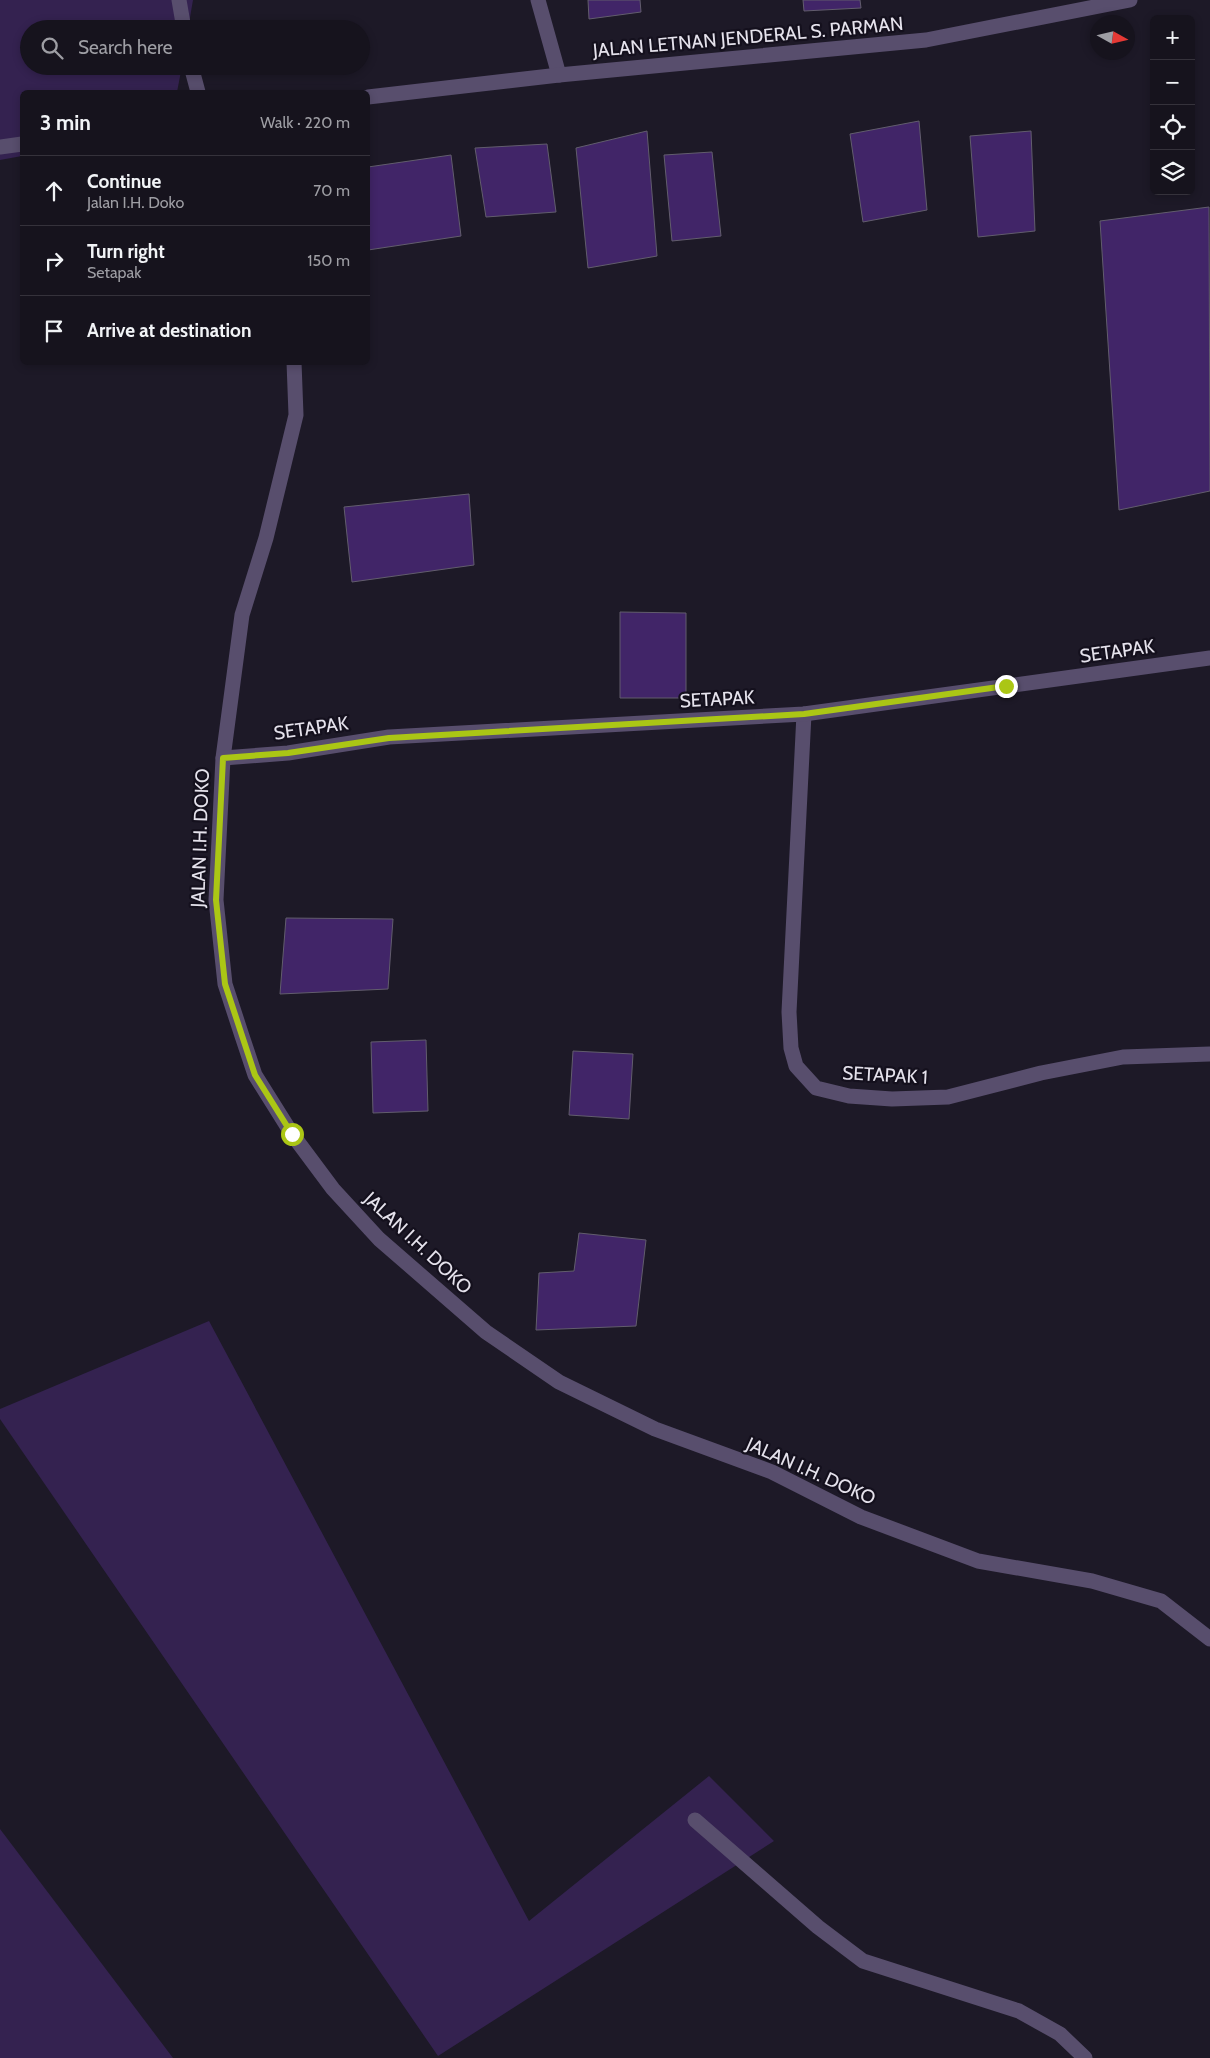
<!DOCTYPE html>
<meta charset="utf-8">
<style>
:root{--surface:#16131d;--page:#1f1c26;--text:#f1f3f6;--muted:#9e9ea4;--line:#35323b}
body{margin:0;font-family:Cabin,sans-serif;background:var(--page);color:var(--text)}
.controls{position:absolute;right:15px;top:15px;display:grid;overflow:hidden;border-radius:8px;box-shadow:0 2px 8px #0003}
.controls button{width:45px;height:45px;display:grid;place-items:center;padding:0;border:0;border-bottom:1px solid var(--line);background:var(--surface);color:var(--text);font:25px sans-serif}
.compass{position:absolute;left:1090px;top:15px;width:45px;height:45px;border-radius:50%;background:var(--surface);box-shadow:0 2px 8px #0003;rotate:98deg}
.stop{position:absolute;width:15px;height:15px;margin:-11px;border:4px solid #abc615;border-radius:50%;background:#fff}
.stop.end{background:#abc615;border-color:#fff;box-shadow:0 1px 5px #0008}
.list{margin:0;padding:0;list-style:none}
h2{display:flex;justify-content:space-between;align-items:center;height:65px;margin:0;padding:0 20px;font-size:21px}
h2 small{font-size:16px;font-weight:400;color:var(--muted)}
.list li{display:grid;grid-template-columns:32px 1fr auto;gap:15px;align-items:center;box-sizing:border-box;height:70px;padding:0 20px;border-top:1px solid var(--line)}
.list b{display:block;font-size:19px;white-space:nowrap}
.list p{margin:0;font-size:16px;white-space:nowrap;color:var(--muted)}
.list em{font-size:16px;font-style:normal;color:var(--muted)}
.icon{flex:none;width:28px;height:28px;fill:none;stroke:currentColor;stroke-width:2;stroke-linecap:round;stroke-linejoin:round}
.map{position:relative;flex:none;width:1210px;height:2058px;overflow:hidden}
.search{position:absolute;background:var(--surface);box-shadow:0 2px 8px #0003;left:20px;top:20px;width:350px;height:55px;display:flex;align-items:center;gap:12px;box-sizing:border-box;padding:0 18px;border-radius:28px;color:var(--muted);font-size:19px}
.panel{position:absolute;background:var(--surface);box-shadow:0 2px 8px #0003;left:20px;top:90px;width:350px;height:275px;border-radius:8px}
.map>svg:first-child{display:block}
.green{fill:#342250}
.building{fill:#412568;stroke:#625d6d}
.lines{fill:none;stroke-linecap:round;stroke-linejoin:round}
.minor{stroke:#584e6d;stroke-width:15}
.route{stroke:#abc615;stroke-width:6}
.labels{text-anchor:middle;dominant-baseline:central;stroke-width:4.5;stroke-linejoin:round;paint-order:stroke}
.street-label{font-size:19px;fill:#e5e2ec;stroke:#14101d}
</style>
<div class="map">
<svg width="1210" height="2058" viewBox="0 0 1210 2058">
<rect width="100%" height="100%" fill="#1d1927"/>
<!-- green -->
<g class="green">
<polygon points="0,0 193,0 188,29 29,29 29,66 182,66 177,92 22,92 22,156 0,160"/>
<polygon points="209,1321 529,1921 709,1776 774,1841 438,2056 0,1419 0,1409"/>
<polygon points="0,1829 173,2058 0,2058"/>
</g>
<!-- building -->
<g class="building">
<polygon points="588,0 640,0 641,12 589,19"/>
<polygon points="803,0 860,0 861,8 804,11"/>
<polygon points="919,121 927,210 863,222 850,134"/>
<polygon points="647,131 657,256 588,268 576,148"/>
<polygon points="1031,131 1035,231 978,237 970,136"/>
<polygon points="547,144 556,212 486,217 475,148"/>
<polygon points="712,152 721,236 672,241 664,155"/>
<polygon points="451,155 461,236 368,250 368,167"/>
<polygon points="1209,207 1210,491 1119,510 1100,221"/>
<polygon points="469,494 474,565 352,582 344,507"/>
<polygon points="620,612 686,613 686,698 620,698"/>
<polygon points="286,918 393,919 388,989 280,994"/>
<polygon points="426,1040 428,1111 373,1113 371,1042"/>
<polygon points="573,1051 633,1054 629,1119 569,1115"/>
<polygon points="579,1233 646,1240 636,1326 536,1330 539,1273 574,1271"/>
</g>
<g class="lines">
<!-- minor -->
<g class="minor">
<polyline points="179,0 184,29"/>
<polyline points="538,0 559,75"/>
<polyline points="191,66 198,92"/>
<polyline points="368,97 559,75 926,40 1130,0"/>
<polyline points="0,147 22,144"/>
<polyline points="294,362 296,415 266,538 242,615 223,758 216,900 225,984 242,1036 255,1075 292,1134 333,1189 379,1239 486,1332 559,1382 655,1429 772,1472 861,1517 978,1561 1092,1581 1161,1601 1210,1639"/>
<polyline points="804,714 789,1012 791,1048 796,1066 816,1088 849,1096 892,1099 948,1097 1041,1073 1123,1057 1210,1054"/>
<polyline points="223,758 288,753 389,737 804,714 1210,658"/>
<polyline points="695,1820 818,1927 863,1961 1019,2011 1060,2034 1085,2058"/>
</g>
</g>
<g class="lines">
<!-- route -->
<polyline class="route" points="292,1134 255,1075 225,984 216,900 223,758 288,753 389,738 804,714 1006,686"/>
</g>
<g class="labels">
<!-- street labels -->
<g class="street-label">
<text transform="translate(748 37) rotate(-5)">JALAN LETNAN JENDERAL S. PARMAN</text>
<text transform="translate(1117 651) rotate(-8)">SETAPAK</text>
<text transform="translate(717 699) rotate(-3)">SETAPAK</text>
<text transform="translate(311 728) rotate(-8)">SETAPAK</text>
<text transform="translate(200 838) rotate(-88)">JALAN I.H. DOKO</text>
<text transform="translate(885 1075) rotate(3)">SETAPAK 1</text>
<text transform="translate(418 1243) rotate(43)">JALAN I.H. DOKO</text>
<text transform="translate(811 1471) rotate(24)">JALAN I.H. DOKO</text>
</g>
</g>
</svg>
<div class="controls">
<button>+</button>
<button>−</button>
<button><svg class="icon" aria-label="locate" viewBox="0 0 24 24"><circle cx="12" cy="12" r="6"/><path d="M12 2v4M12 18v4M2 12h4M18 12h4"/></svg></button>
<button><svg class="icon" aria-label="layers" viewBox="0 0 24 24"><path d="M12 4l9 5-9 5-9-5zM3 14l9 5 9-5"/></svg></button>
</div>
<svg class="compass" viewBox="-18 -18 36 36"><path d="M0-13l5 13h-10z" fill="#e53935"/><path d="M0 13l5-13h-10z" fill="#9e9ea4"/></svg>
<div class="stop" style="left:292px;top:1134px"></div>
<div class="stop end" style="left:1006px;top:686px"></div>
<div class="search"><svg class="icon" aria-label="search" viewBox="0 0 24 24"><circle cx="10" cy="10" r="6"/><path d="M15 15l6 6"/></svg>Search here</div>
<section class="panel">
<h2>3 min<small>Walk · 220 m</small></h2>
<ul class="list">
<li><svg class="icon" aria-label="ahead" viewBox="0 0 24 24"><path d="M12 20V5M6 11l6-6 6 6"/></svg><div><b>Continue</b><p>Jalan I.H. Doko</p></div><em>70 m</em></li>
<li><svg class="icon" aria-label="right" viewBox="0 0 24 24"><path d="M7 20v-9h11M14 6l5 5-5 5"/></svg><div><b>Turn right</b><p>Setapak</p></div><em>150 m</em></li>
<li><svg class="icon" aria-label="arrive" viewBox="0 0 24 24"><path d="M6 21V4h12l-3 4 3 4H6"/></svg><div><b>Arrive at destination</b></div></li>
</ul>
</section>
</div>
